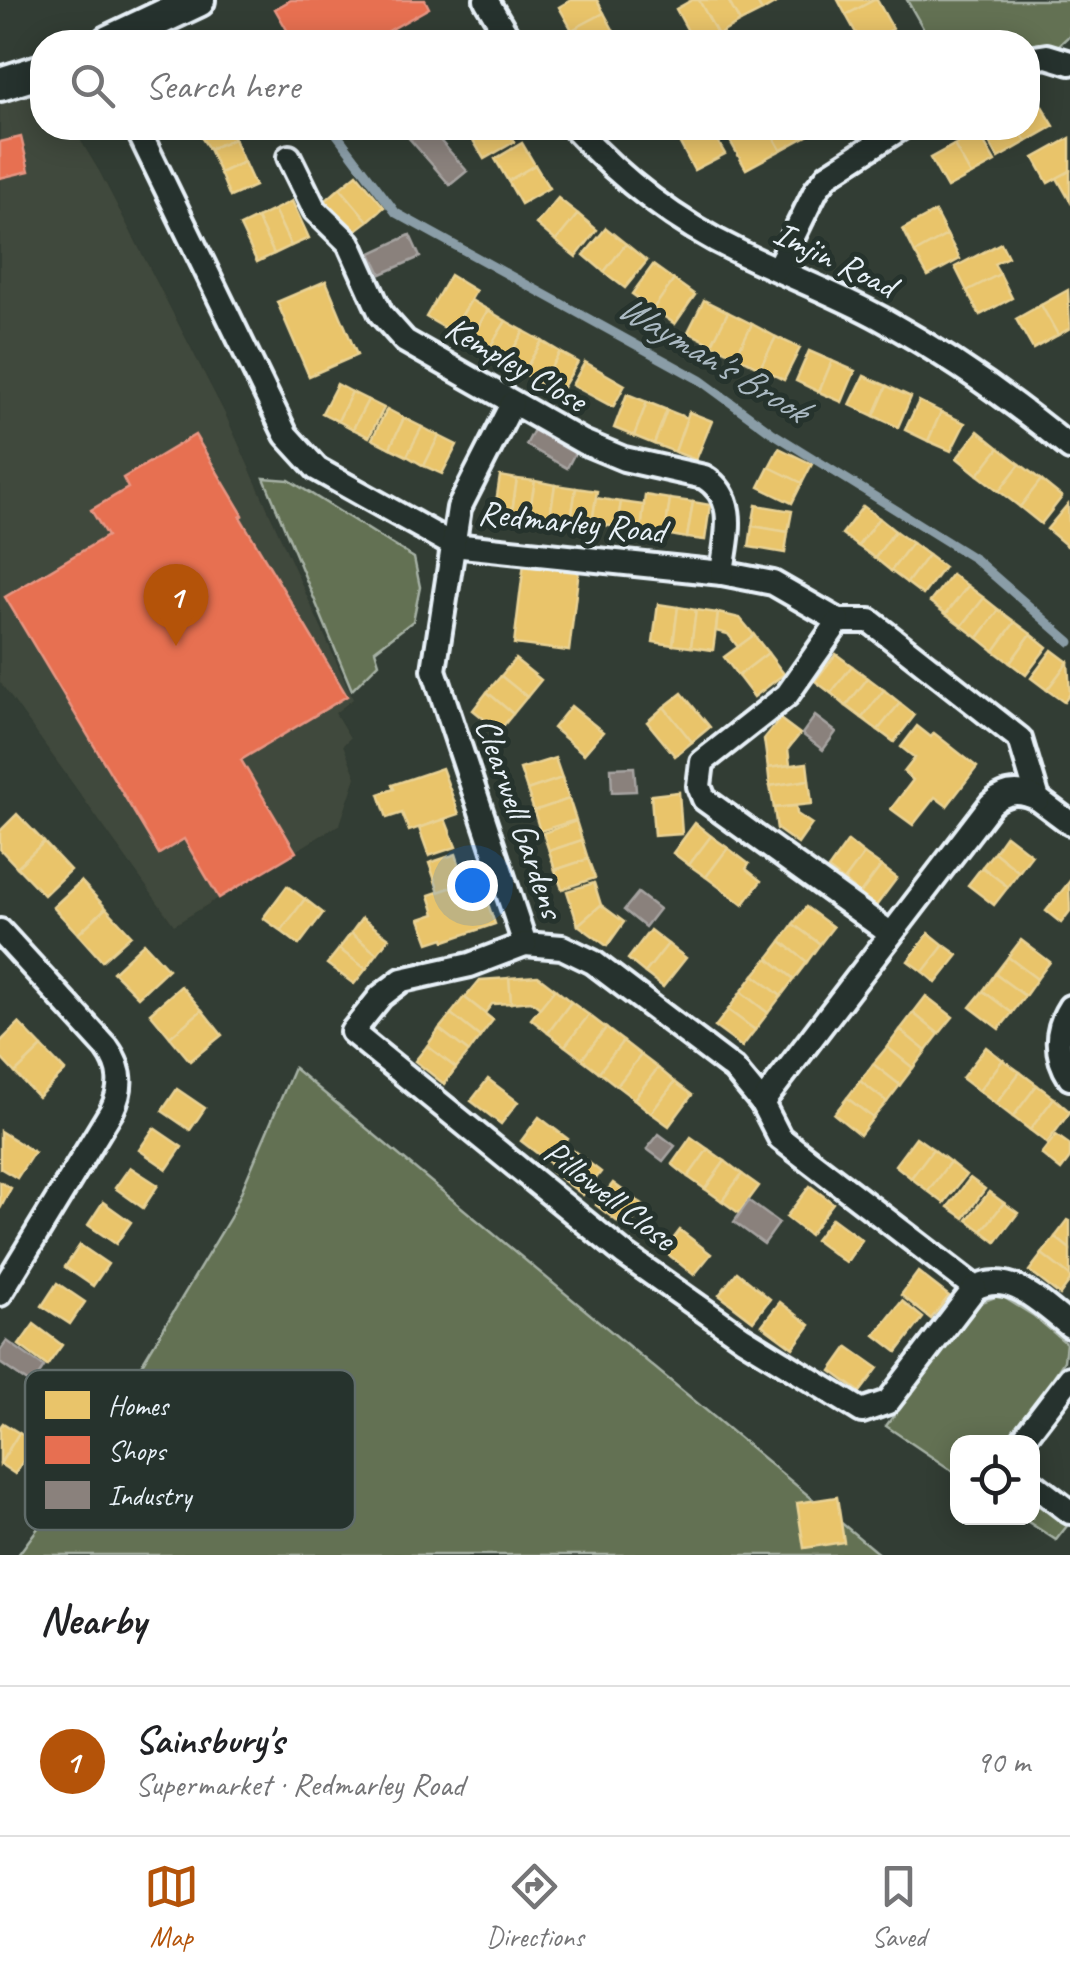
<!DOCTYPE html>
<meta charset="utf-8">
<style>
:root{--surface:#fff;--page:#f6f6f6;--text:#202124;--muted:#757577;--line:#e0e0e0;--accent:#b45309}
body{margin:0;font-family:Caveat,sans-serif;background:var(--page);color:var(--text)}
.controls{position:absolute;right:30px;bottom:30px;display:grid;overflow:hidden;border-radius:20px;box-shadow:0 5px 25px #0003}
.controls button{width:90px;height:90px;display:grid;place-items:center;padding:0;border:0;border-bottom:2px solid var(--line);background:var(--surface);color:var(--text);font:50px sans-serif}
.you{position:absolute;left:472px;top:885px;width:35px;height:35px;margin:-25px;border:8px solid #fff;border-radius:50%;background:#1a73e8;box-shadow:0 0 0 15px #1a73e833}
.badge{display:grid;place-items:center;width:65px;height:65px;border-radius:50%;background:var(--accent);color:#fff;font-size:32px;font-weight:700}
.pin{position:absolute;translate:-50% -82px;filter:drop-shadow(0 2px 5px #0008)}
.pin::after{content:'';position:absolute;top:52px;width:35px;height:30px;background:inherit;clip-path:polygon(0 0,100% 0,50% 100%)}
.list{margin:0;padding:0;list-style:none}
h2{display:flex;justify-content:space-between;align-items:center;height:130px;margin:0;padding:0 40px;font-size:42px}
h2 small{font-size:32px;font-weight:400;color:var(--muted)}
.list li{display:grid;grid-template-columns:65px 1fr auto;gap:30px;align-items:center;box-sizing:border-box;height:150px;padding:0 40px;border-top:2px solid var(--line)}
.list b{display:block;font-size:38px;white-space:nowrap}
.list p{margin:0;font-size:32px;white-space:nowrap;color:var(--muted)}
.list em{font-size:32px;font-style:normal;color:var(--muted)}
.icon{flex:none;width:55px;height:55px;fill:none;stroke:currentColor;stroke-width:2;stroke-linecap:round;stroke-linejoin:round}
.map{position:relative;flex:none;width:1070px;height:1555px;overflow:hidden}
.search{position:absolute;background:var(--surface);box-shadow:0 5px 25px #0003;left:30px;right:30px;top:30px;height:110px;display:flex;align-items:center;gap:25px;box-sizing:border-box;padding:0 35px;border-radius:40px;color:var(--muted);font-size:38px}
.sheet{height:280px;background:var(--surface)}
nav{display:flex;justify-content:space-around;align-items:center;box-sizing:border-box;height:140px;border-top:2px solid var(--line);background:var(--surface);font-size:28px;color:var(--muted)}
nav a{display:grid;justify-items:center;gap:5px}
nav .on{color:var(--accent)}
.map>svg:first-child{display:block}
.built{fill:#41493c}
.green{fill:#637152;stroke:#a6b1a5;stroke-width:2.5}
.homes{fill:#e9c46a;stroke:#e9d295;stroke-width:2.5}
.shops{fill:#e76f51;stroke:#e79683;stroke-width:2.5}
.industry{fill:#8a817c;stroke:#a6a3a1;stroke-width:2.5}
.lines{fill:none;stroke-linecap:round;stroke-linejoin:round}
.stream{stroke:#8a9da7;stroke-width:9}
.street-casing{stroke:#e8f1f8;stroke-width:30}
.secondary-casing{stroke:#e8f1f8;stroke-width:40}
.street{stroke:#26332d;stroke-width:22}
.secondary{stroke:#26332d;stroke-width:32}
.labels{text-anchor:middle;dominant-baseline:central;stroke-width:10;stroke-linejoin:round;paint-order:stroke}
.street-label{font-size:35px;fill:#e8f1f8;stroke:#26332d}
.water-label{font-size:38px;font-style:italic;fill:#aab9c2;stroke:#26332d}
.key{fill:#26332d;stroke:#606c6a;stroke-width:2.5}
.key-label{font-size:28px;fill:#e8f1f8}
</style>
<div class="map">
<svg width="1070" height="1555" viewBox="0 0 1070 1555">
<rect width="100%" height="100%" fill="#323d34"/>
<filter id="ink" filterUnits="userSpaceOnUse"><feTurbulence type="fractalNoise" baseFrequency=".01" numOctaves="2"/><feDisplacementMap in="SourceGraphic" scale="20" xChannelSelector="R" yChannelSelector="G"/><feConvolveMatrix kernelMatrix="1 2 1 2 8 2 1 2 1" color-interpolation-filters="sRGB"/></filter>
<g filter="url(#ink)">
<!-- built -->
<polygon class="built" points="42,71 42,128 73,128 99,171 225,414 353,699 335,713 350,738 343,745 356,777 340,824 174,925 0,682 0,84"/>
<!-- green -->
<g class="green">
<polygon points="907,0 1070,0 1070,35 1047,56 1028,59 1028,42 931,42"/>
<polygon points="264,478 289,480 414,558 420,587 413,621 375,650 379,663 352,690"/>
<polygon points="294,1068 880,1555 18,1555 66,1490 230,1218"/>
<polygon points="1000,1295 1034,1316 1066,1343 1064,1361 1011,1442 958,1442 957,1474 886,1426 977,1304"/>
<polygon points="1033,1498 1067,1526 1056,1540 1022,1518 1032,1518"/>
</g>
<!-- homes -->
<g class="homes">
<polygon points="571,0 597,0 604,13 572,30 559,7"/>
<polygon points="692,0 699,0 718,35 704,42 694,42 676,9"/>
<polygon points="699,0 728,0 740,22 718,35"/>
<polygon points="728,0 756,0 762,11 740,22"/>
<polygon points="756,0 781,0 762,11"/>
<polygon points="838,0 874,0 846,15"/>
<polygon points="874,0 877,0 893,29 868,42 861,42 846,15"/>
<polygon points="604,13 617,37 606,42 578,42 572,30"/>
<polygon points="1037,98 1054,126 1026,142 1018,128 1028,128 1028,103"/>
<polygon points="195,128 229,128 234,139 209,149"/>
<polygon points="482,128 506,128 514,142 484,159 470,135"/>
<polygon points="686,128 710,128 725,154 694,170 675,134"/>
<polygon points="750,128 768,128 781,150 746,169 729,139"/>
<polygon points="768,128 814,128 816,131 781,150"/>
<polygon points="1018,128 1026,142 998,158 982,129"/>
<polygon points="978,132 995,162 971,175 954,145"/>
<polygon points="1070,138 1070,171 1048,183 1034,158"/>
<polygon points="234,139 244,162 220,173 209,149"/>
<polygon points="522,143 535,165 508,181 495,159"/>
<polygon points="954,145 971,175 947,188 930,158"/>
<polygon points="244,162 255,186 230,197 220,173"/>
<polygon points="535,165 549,188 521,204 508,181"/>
<polygon points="1070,171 1070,201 1057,178"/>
<polygon points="357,174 384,207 368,221 340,188"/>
<polygon points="340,188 368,221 351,234 324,202"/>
<polygon points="558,198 578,214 556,241 536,224"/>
<polygon points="292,201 309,238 291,246 274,210"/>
<polygon points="274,210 291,246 274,254 257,218"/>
<polygon points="935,212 947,235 915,253 903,229"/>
<polygon points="578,214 597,230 576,257 556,241"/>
<polygon points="257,218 274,254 257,262 240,226"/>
<polygon points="606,228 626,244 604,272 584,255"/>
<polygon points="947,235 960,259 928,276 915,253"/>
<polygon points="1001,243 1008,257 994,264 1000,274 967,291 955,267"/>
<polygon points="626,244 647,261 625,288 604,272"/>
<polygon points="653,265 674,280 653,309 632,294"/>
<polygon points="1000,274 1012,298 980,315 967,291"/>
<polygon points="450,275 476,291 452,332 426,317"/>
<polygon points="674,280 695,295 675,324 653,309"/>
<polygon points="326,281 357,355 309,376 277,302"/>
<polygon points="1068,290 1070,328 1058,335 1041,305"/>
<polygon points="471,300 488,310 469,342 452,332"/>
<polygon points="704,300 728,312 712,344 688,332"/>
<polygon points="1041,305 1058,335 1033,349 1016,319"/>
<polygon points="488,310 506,321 487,352 469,342"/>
<polygon points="728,312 752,324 736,356 712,344"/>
<polygon points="506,321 524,331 505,363 487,352"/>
<polygon points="752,324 776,337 760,368 736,356"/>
<polygon points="524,331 542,341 523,373 505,363"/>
<polygon points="776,337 800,348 784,380 760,368"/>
<polygon points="542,341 560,352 541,384 523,373"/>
<polygon points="809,351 832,361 819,392 796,381"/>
<polygon points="560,352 578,362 559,394 541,384"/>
<polygon points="832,361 855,371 842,402 819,392"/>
<polygon points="585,362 625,385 613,407 572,385"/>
<polygon points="864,376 887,386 874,416 850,405"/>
<polygon points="337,384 352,392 338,421 322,413"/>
<polygon points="887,386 911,397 898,427 874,416"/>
<polygon points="352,392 368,400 353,429 338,421"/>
<polygon points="627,394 647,402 634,436 614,428"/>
<polygon points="368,400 384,408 369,437 353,429"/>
<polygon points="919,401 941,412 928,441 905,430"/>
<polygon points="647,402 667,410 654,444 634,436"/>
<polygon points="387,409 404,418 390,448 372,439"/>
<polygon points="667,410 687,418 675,452 654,444"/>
<polygon points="689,412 712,421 696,460 675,452"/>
<polygon points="941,412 965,423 951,451 928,441"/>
<polygon points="404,418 422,427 407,456 390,448"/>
<polygon points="422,427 439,436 424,466 407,456"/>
<polygon points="978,431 999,448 978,475 957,458"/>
<polygon points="439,436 457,445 442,474 424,466"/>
<polygon points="779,448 812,464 802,483 769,467"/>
<polygon points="999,448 1020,464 999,491 978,475"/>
<polygon points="1020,464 1041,480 1020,507 999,491"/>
<polygon points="769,467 802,483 792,503 759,487"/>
<polygon points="500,476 517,479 512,512 495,509"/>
<polygon points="517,479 535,481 529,514 512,512"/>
<polygon points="1041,480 1062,497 1041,524 1020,507"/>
<polygon points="535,481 555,485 550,517 529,514"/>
<polygon points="555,485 576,488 571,520 550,517"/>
<polygon points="576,488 597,491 592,523 571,520"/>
<polygon points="645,495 670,499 665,534 641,531"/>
<polygon points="596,498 621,502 617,527 592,523"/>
<polygon points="670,499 693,502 687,538 665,534"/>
<polygon points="621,502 644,505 641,531 617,527"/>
<polygon points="693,502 710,505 705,540 687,538"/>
<polygon points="1068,504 1070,542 1067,546 1047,529"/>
<polygon points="756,505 792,511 788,532 752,526"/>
<polygon points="863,506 879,518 858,546 842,534"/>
<polygon points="879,518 895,531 875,558 858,546"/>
<polygon points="752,526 788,532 785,553 749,547"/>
<polygon points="895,531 912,543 891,571 875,558"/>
<polygon points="912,543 928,555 907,583 891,571"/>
<polygon points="928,555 944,567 923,595 907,583"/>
<polygon points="524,563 579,569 569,651 514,644"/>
<polygon points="952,574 968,586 946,614 930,602"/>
<polygon points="968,586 984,598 962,626 946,614"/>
<polygon points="984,598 999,610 978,638 962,626"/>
<polygon points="658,604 678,607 673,645 653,642"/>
<polygon points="678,607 696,610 691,647 673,645"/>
<polygon points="696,610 718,613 713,650 691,647"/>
<polygon points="999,610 1015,622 994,651 978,638"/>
<polygon points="718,613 740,618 754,635 738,647 728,634 716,631"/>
<polygon points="1015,622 1031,634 1010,663 994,651"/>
<polygon points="1031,634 1047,647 1026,675 1010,663"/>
<polygon points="754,635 768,653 738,676 724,657"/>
<polygon points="1052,650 1068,662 1047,690 1031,678"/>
<polygon points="768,653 784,674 754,697 738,676"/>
<polygon points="836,654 852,666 831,693 815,681"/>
<polygon points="515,659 541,680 527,697 501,676"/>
<polygon points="1068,662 1070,694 1064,702 1047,690"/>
<polygon points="852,666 868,678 846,706 831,693"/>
<polygon points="501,676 527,697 513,714 487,692"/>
<polygon points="868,678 884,690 862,718 846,706"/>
<polygon points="884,690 900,703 878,730 862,718"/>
<polygon points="487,692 513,714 499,731 473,710"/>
<polygon points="682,693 710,727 692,742 664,707"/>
<polygon points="900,703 915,715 894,742 878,730"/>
<polygon points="571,706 603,732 584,754 553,728"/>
<polygon points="664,707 692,742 675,756 647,722"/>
<polygon points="780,719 800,734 788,749 790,765 768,768 764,739"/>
<polygon points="917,726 931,737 934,733 977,767 947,806 935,797 913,825 891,809 913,780 904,772 915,758 901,747"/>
<polygon points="555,758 562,778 527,790 520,769"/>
<polygon points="807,763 809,780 770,786 768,768"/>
<polygon points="442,768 459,814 409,831 402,813 387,818 379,794 394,789 392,785"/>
<polygon points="562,778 569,799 534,811 527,790"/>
<polygon points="809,780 812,804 774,808 770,786"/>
<polygon points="679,792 682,834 654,836 651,795"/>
<polygon points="569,799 576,820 540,831 534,811"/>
<polygon points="796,806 797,814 812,824 798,844 777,829 774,808"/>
<polygon points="17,814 44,842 17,867 0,849 0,831"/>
<polygon points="445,819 456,847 429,856 419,828"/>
<polygon points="576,821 582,840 549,851 543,833"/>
<polygon points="695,823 711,836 689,865 673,853"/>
<polygon points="1006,835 1032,855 1019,872 994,852"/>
<polygon points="711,836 728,848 706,877 689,865"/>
<polygon points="582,840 588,859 555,870 549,851"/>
<polygon points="848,841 864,854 844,881 828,869"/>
<polygon points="44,842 70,870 44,895 17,867"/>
<polygon points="728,848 749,864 746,869 761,881 743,905 706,877"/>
<polygon points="994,852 1019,872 1008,887 982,867"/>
<polygon points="456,854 465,882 439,892 429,863"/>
<polygon points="864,854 881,866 860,894 844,881"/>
<polygon points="588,859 595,878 562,889 555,870"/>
<polygon points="881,866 897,878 876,906 860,894"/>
<polygon points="982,867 1008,887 994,905 968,885"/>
<polygon points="479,878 495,924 445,941 444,938 429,943 420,919 435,914 429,895"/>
<polygon points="81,881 106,908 78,934 53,907"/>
<polygon points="1069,882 1070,911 1061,923 1046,911"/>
<polygon points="594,883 601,905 578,925 567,891"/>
<polygon points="287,886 305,899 281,931 263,918"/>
<polygon points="305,899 323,913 299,945 281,931"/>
<polygon points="601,905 624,922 607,946 578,925"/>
<polygon points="806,907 833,927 820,944 793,924"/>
<polygon points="106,908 131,935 102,961 78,934"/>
<polygon points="362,918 389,938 377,954 351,933"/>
<polygon points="793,924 820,944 807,962 781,941"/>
<polygon points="650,930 668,944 645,973 628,959"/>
<polygon points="351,933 377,954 366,969 339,949"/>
<polygon points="929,933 944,945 923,972 908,961"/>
<polygon points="1021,940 1050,962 1037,979 1008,957"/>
<polygon points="781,941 807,962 794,979 768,958"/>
<polygon points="144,943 168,969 138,997 113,972"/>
<polygon points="668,944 686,958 663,987 645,973"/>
<polygon points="944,945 958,955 936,983 923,972"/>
<polygon points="339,949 366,969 354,984 327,964"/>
<polygon points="1008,957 1037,979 1025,996 995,974"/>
<polygon points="768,958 794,979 781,996 754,975"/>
<polygon points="995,974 1025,996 1012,1013 983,991"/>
<polygon points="754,975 781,996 768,1013 741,992"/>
<polygon points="538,976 555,989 540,1008 531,1001 511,1003 509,978"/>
<polygon points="509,978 511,1003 492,1004 485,1013 465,998 480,980"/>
<polygon points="181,986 202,1010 170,1037 150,1013"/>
<polygon points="555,989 571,1002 548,1033 531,1019"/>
<polygon points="983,991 1012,1013 999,1029 970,1007"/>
<polygon points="741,992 768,1013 755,1030 728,1010"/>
<polygon points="926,996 953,1017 939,1034 913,1013"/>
<polygon points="464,997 493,1020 480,1037 451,1014"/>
<polygon points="571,1002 589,1015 565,1046 548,1033"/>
<polygon points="202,1010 222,1035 190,1061 170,1037"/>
<polygon points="728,1010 755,1030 742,1047 715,1027"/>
<polygon points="913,1013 939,1034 926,1051 900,1030"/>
<polygon points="451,1014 480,1037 469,1052 439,1029"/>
<polygon points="589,1015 606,1028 582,1059 565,1046"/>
<polygon points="19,1023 42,1047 15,1073 0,1057 0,1042"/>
<polygon points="606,1028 623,1041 599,1072 582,1059"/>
<polygon points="439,1029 469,1052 456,1068 427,1046"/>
<polygon points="900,1030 926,1051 913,1068 887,1047"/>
<polygon points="623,1041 641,1055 617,1086 599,1072"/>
<polygon points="427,1046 456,1068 444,1084 415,1061"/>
<polygon points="42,1047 65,1071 38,1097 15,1073"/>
<polygon points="887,1047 913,1068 900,1085 873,1064"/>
<polygon points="986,1047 1003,1060 979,1091 962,1078"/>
<polygon points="641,1055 658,1068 634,1099 617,1086"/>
<polygon points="1003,1060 1020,1072 996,1104 979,1091"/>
<polygon points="873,1064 900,1085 887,1102 860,1081"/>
<polygon points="658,1068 675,1082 651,1113 634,1099"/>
<polygon points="1020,1072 1037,1085 1013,1117 996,1104"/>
<polygon points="488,1079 518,1102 501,1124 471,1101"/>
<polygon points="860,1081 887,1102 873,1118 847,1098"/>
<polygon points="675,1082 692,1095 669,1126 651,1113"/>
<polygon points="1037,1085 1054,1098 1030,1130 1013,1117"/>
<polygon points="177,1089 205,1108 190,1130 162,1111"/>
<polygon points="847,1098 873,1118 860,1135 834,1114"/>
<polygon points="1054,1098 1070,1112 1047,1143 1030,1130"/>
<polygon points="539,1117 568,1139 550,1163 521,1141"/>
<polygon points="154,1128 182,1147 167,1169 139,1150"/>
<polygon points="0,1131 34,1152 17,1178 0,1168"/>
<polygon points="1056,1135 1070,1145 1070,1158 1061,1170 1041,1154"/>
<polygon points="691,1137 708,1149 688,1177 672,1164"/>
<polygon points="916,1137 933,1149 911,1178 895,1165"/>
<polygon points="570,1148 601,1172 583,1195 552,1172"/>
<polygon points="708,1149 725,1161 705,1189 688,1177"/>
<polygon points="933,1149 950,1162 928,1191 911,1178"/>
<polygon points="725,1161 742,1174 722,1201 705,1189"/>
<polygon points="950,1162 966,1175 944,1203 928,1191"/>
<polygon points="130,1167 158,1185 143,1208 115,1188"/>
<polygon points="742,1174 759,1186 739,1213 722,1201"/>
<polygon points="970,1178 985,1189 964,1218 948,1207"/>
<polygon points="0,1182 11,1188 0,1209"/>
<polygon points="613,1183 644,1206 627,1229 596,1205"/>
<polygon points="810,1186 833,1203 809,1235 786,1217"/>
<polygon points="989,1192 1004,1203 982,1231 967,1220"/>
<polygon points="103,1202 131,1222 116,1244 88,1225"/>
<polygon points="1004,1203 1018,1213 996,1242 982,1231"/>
<polygon points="832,1218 862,1240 846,1263 815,1240"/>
<polygon points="1068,1220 1070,1221 1070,1249 1055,1237"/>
<polygon points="680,1230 711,1254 694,1275 664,1251"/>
<polygon points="1055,1237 1070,1249 1070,1276 1042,1254"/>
<polygon points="80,1245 108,1264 93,1286 65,1267"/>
<polygon points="1042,1254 1070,1276 1070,1281 1060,1295 1029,1271"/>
<polygon points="737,1272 770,1299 753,1321 719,1295"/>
<polygon points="918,1272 949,1296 931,1319 901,1295"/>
<polygon points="57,1283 85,1302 70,1324 42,1306"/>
<polygon points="902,1301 923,1318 897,1352 875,1335"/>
<polygon points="780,1302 810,1325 793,1348 762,1325"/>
<polygon points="34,1324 62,1345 47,1366 19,1345"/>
<polygon points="848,1347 878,1368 860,1392 831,1371"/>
<polygon points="3,1423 19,1433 0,1464 0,1427"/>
<polygon points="19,1433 35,1442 15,1474 0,1464"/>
<polygon points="837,1497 844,1542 804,1548 797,1503"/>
</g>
<!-- shops -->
<g class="shops">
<polygon points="291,0 425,0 429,8 369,42 294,42 275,9"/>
<polygon points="21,137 29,171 0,178 0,142"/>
<polygon points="195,435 243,515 240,517 347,696 241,760 296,852 219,898 184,839 159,854 5,597 107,536 91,510 128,488 123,478"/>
</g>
<!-- industry -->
<g class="industry">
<polygon points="400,128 429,128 467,171 450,185"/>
<polygon points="410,235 420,257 381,274 371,253"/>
<polygon points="537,424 578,447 567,468 526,445"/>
<polygon points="815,716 836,732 823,750 802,734"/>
<polygon points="634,767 636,791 612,792 611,768"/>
<polygon points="638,893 659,909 645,927 624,910"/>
<polygon points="659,1134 675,1146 663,1161 647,1149"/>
<polygon points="749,1201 779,1223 764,1244 734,1222"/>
<polygon points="7,1341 44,1367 32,1385 0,1363 0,1351"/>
</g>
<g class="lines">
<!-- stream -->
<polyline class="stream" points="332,128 396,213 700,380 771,432 975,559 1070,642"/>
<!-- street casing -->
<g class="street-casing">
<g id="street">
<polyline points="486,0 511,42"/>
<polyline points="1028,59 1047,56 1070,63"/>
<polyline points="137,128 286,435 317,469 453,545 722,573 773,583 839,621 870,621 1020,739 1038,799 1070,823"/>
<path d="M574 128C620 178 676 222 737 251 785 275 835 293 882 319 949 356 1011 399 1070 448"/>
<path d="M289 157 315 210 349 243 381 314 405 341 583 442 624 459 704 477C740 499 726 538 722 573"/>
<polyline points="777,269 816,190 828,175 901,128"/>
<path d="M512 404 459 508 434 670 525 944 562 947 593 962 734 1069 762 1103 780 1138 975 1288C1012 1270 1041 1304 1070 1326"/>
<polyline points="839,621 787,695 702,762 699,786 704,799 891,934"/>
<path d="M0 931 107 1048C122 1068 123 1088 112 1110L0 1294"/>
<polyline points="525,944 470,965 402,980 381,996 352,1032 624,1254 743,1338 862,1411 888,1402 975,1288"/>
<path d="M1070 1007C1055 1030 1055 1055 1070 1078"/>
<path d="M762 1103 991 804C1005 791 1020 790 1038 799"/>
<polyline points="1021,1442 1070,1378"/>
<polyline points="1032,1483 1070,1512"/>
</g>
</g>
<!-- secondary casing -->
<g class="secondary-casing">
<g id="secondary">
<polyline points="109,42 198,0"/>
<polyline points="0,84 42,71"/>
</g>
</g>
<!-- street -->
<use href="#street" class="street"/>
<!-- secondary -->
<use href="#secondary" class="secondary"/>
</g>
</g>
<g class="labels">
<!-- street labels -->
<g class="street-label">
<text transform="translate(835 259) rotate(26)">Imjin Road</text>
<text transform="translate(516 364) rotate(30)">Kempley Close</text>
<text transform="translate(572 522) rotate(6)">Redmarley Road</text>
<text transform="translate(520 818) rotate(71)">Clearwell Gardens</text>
<text transform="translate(610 1195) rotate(38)">Pillowell Close</text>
</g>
<!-- water labels -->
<g class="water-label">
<text transform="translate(713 358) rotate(31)">Wayman's Brook</text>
</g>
</g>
<!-- legend -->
<rect x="25" y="1370" width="330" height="160" rx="15" class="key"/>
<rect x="45" y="1391" width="45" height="28" fill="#e9c46a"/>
<rect x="45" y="1436" width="45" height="28" fill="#e76f51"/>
<rect x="45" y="1481" width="45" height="28" fill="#8a817c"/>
<g class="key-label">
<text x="108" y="1415">Homes</text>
<text x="108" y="1460">Shops</text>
<text x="108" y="1505">Industry</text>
</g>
</svg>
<div class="controls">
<button><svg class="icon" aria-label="locate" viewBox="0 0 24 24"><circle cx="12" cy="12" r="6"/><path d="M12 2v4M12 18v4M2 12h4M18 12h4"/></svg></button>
</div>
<div class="you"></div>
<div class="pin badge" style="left:176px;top:646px">1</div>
<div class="search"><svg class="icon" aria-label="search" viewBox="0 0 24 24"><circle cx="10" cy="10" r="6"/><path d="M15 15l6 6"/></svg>Search here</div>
</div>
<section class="sheet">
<h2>Nearby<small></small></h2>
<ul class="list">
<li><span class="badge">1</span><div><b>Sainsbury's</b><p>Supermarket · Redmarley Road</p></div><em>90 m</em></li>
</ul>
</section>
<nav>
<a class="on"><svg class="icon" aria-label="map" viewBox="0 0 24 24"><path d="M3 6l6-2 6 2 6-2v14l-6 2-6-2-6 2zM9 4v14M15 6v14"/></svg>Map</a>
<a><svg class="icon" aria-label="directions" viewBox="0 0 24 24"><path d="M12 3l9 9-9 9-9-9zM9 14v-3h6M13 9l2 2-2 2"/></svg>Directions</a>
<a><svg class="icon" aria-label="saved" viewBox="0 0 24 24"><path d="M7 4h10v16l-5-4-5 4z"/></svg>Saved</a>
</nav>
